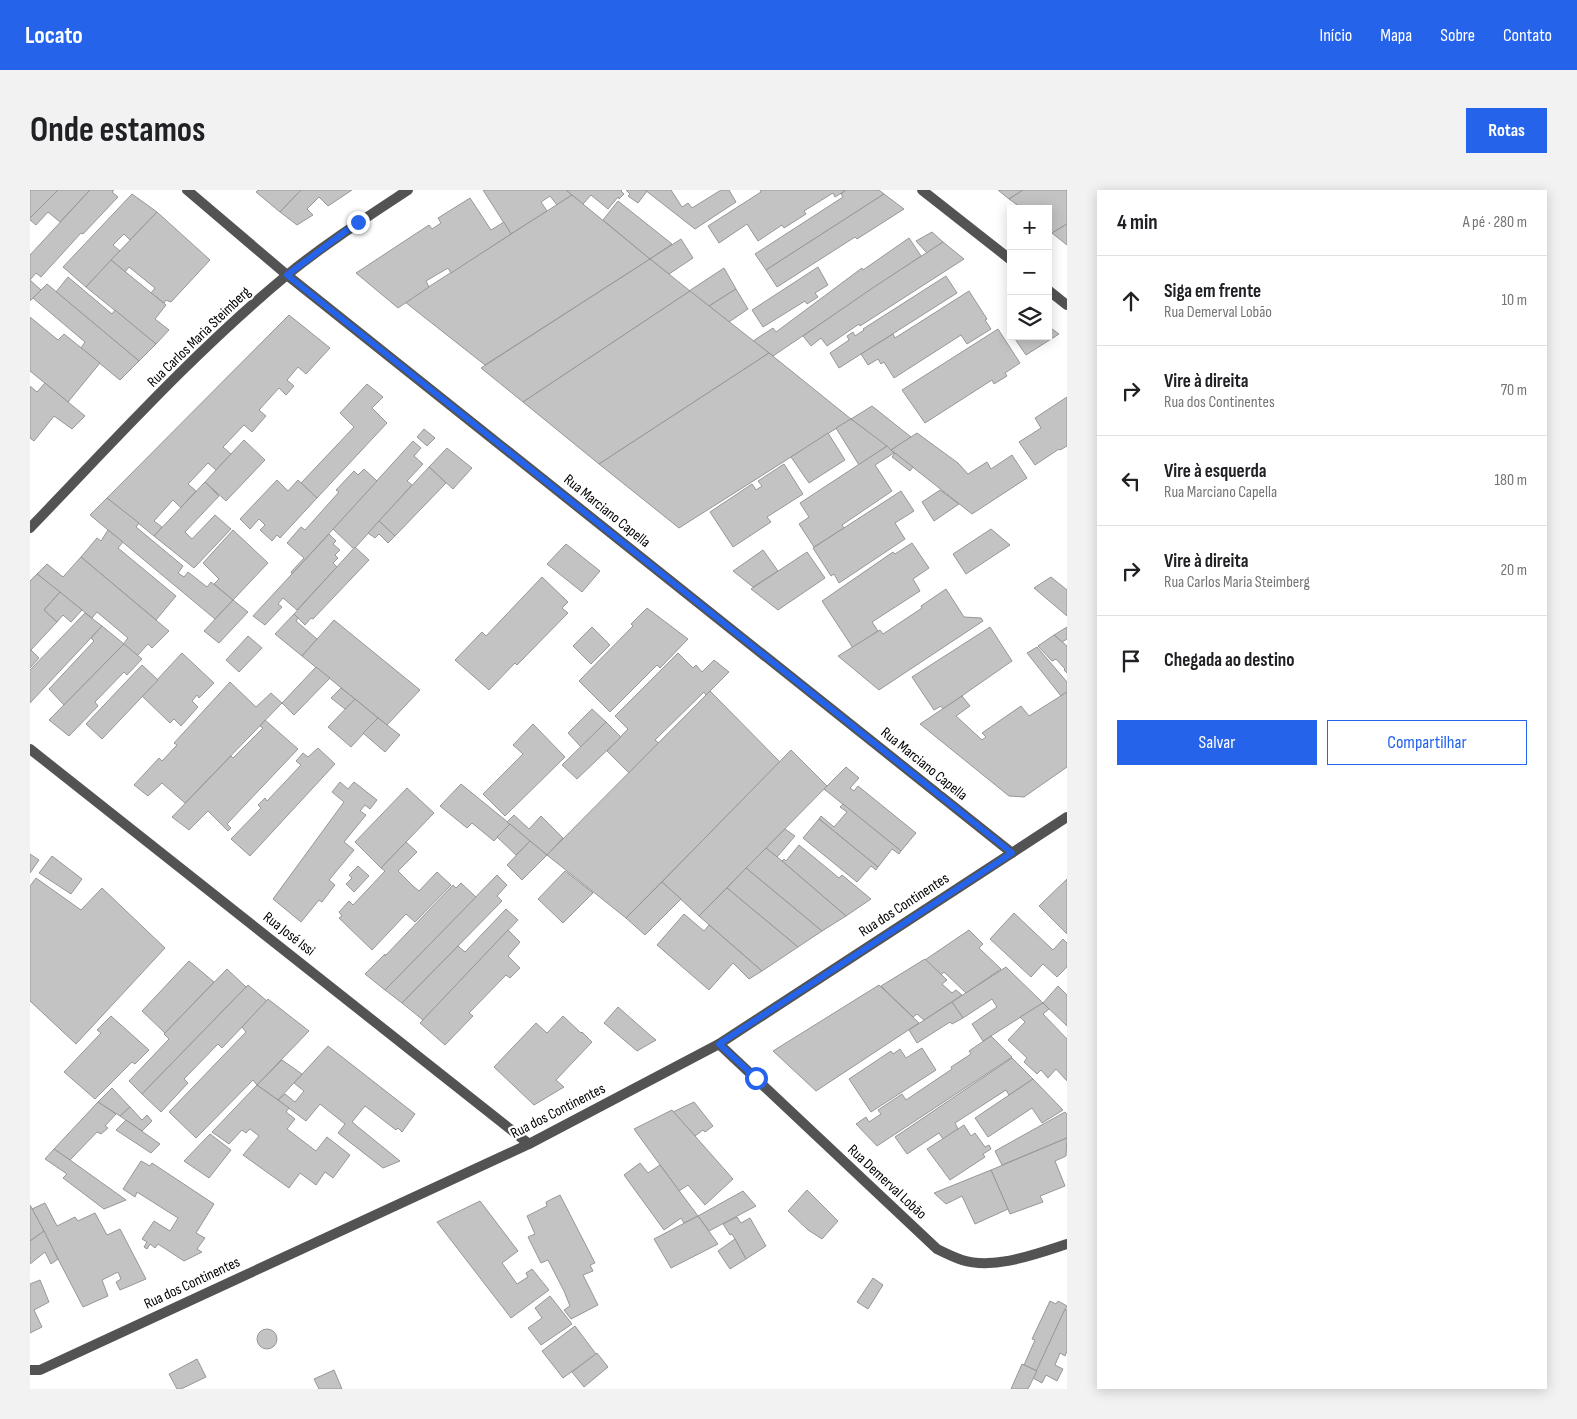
<!DOCTYPE html>
<html lang="pt">
<meta charset="utf-8">
<style>
:root{--surface:#fff;--page:#f2f2f2;--text:#202124;--muted:#757577;--line:#e0e0e0;--accent:#2563eb}
body{margin:0;font-family:"Sofia Sans Condensed",sans-serif;background:var(--page);color:var(--text)}
.controls{position:absolute;right:15px;top:15px;display:grid;overflow:hidden;border-radius:0px;box-shadow:0 2px 12px #0003}
.controls button{width:45px;height:45px;display:grid;place-items:center;padding:0;border:0;border-bottom:1px solid var(--line);background:var(--surface);color:var(--text);font:25px sans-serif}
.stop{position:absolute;width:15px;height:15px;margin:-11px;border:4px solid #2563eb;border-radius:50%;background:#fff}
.stop.end{background:#2563eb;border-color:#fff;box-shadow:0 1px 5px #0008}
.list{margin:0;padding:0;list-style:none}
h2{display:flex;justify-content:space-between;align-items:center;height:65px;margin:0;padding:0 20px;font-size:21px}
h2 small{font-size:16px;font-weight:400;color:var(--muted)}
.list li{display:grid;grid-template-columns:32px 1fr auto;gap:15px;align-items:center;box-sizing:border-box;height:90px;padding:0 20px;border-top:1px solid var(--line)}
.list b{display:block;font-size:19px;white-space:nowrap}
.list p{margin:0;font-size:16px;white-space:nowrap;color:var(--muted)}
.list em{font-size:16px;font-style:normal;color:var(--muted)}
.actions{display:flex;gap:10px;padding:15px 20px}
.actions a{flex:1;padding:11px 0;border:1px solid var(--accent);border-radius:0px;text-align:center;font-size:18px;color:var(--accent)}
.actions .main{background:var(--accent);color:#fff}
.icon{flex:none;width:28px;height:28px;fill:none;stroke:currentColor;stroke-width:2;stroke-linecap:round;stroke-linejoin:round}
.map{position:relative;flex:none;width:1037px;height:1199px;overflow:hidden;border-radius:0px}
header{display:flex;align-items:center;gap:30px;box-sizing:border-box;height:70px;padding:0 25px;background:var(--accent);color:#fff}
header strong{font-size:24px}
nav{display:flex;gap:28px;margin-inline-start:auto;font-size:18px}
.intro{display:flex;align-items:center;justify-content:space-between;box-sizing:border-box;height:120px;padding:0 30px}
h1{margin:0;font-size:35px}
.button{padding:12px 22px;border-radius:0px;background:var(--accent);color:#fff;font-size:18px;font-weight:700}
main{display:flex;gap:30px;padding:0 30px}
aside{flex:1;background:var(--surface);border-radius:0px;box-shadow:0 2px 12px #0003}
.map>svg:first-child{display:block}
.building{fill:#c3c3c3;stroke:#979797}
.lines{fill:none;stroke-linecap:round;stroke-linejoin:round}
.minor{stroke:#535353;stroke-width:10}
.route{stroke:#2563eb;stroke-width:6}
.labels{text-anchor:middle;dominant-baseline:central;stroke-width:4.5;stroke-linejoin:round;paint-order:stroke}
.street-label{font-size:15px;fill:#000;stroke:#fff}
</style>
<header>
<strong>Locato</strong>
<nav><a>Início</a><a>Mapa</a><a>Sobre</a><a>Contato</a></nav>
</header>
<div class="intro"><h1>Onde estamos</h1><a class="button">Rotas</a></div>
<main>
<div class="map">
<svg width="1037" height="1199" viewBox="0 0 1037 1199">
<rect width="100%" height="100%" fill="#fff"/>
<!-- building -->
<g class="building">
<polygon points="1,0 28,0 0,28 0,1"/>
<polygon points="28,0 60,0 30,32 18,22 6,35 0,30 0,28"/>
<polygon points="60,0 84,0 82,2 88,7 53,44 51,43 11,87 6,83 0,90 11,100 0,111 0,65"/>
<polygon points="228,0 271,0 250,22 226,2"/>
<polygon points="271,0 322,0 298,16 289,7 277,19 283,25 267,35 250,22"/>
<polygon points="453,0 536,0 542,5 527,15 520,6 511,12 517,21 481,44"/>
<polygon points="536,0 592,0 591,1 594,4 589,9 588,7 578,19 561,5 553,14"/>
<polygon points="596,0 615,0 617,1 608,13 598,6 600,4"/>
<polygon points="615,0 641,0 652,17 658,13 662,18 691,0 699,0 706,12 665,39"/>
<polygon points="730,0 816,0 805,7 803,3 774,21 776,24 754,38 752,35 728,51 717,34 689,53 678,36 731,2"/>
<polygon points="816,0 849,0 854,4 736,80 725,64 813,7 811,4"/>
<polygon points="968,0 993,0 979,9"/>
<polygon points="993,0 1037,0 1037,34 1024,42 1018,37 1018,19 993,19 979,9"/>
<polygon points="102,4 127,22 100,50 94,44 83,55 90,61 56,97 33,77"/>
<polygon points="854,4 874,19 827,49 825,47 747,97 736,80"/>
<polygon points="542,5 620,69 455,175 375,112"/>
<polygon points="440,8 461,40 474,32 481,44 421,83 418,78 396,91 399,97 368,118 326,83 399,35 402,39 411,33 408,28"/>
<polygon points="588,11 642,54 620,69 573,30"/>
<polygon points="127,22 180,70 141,112 136,110 134,113 121,103 125,98 99,77 95,82 81,70"/>
<polygon points="1037,34 1037,55 1022,43"/>
<polygon points="902,42 913,52 897,63 886,51"/>
<polygon points="879,48 891,66 743,166 723,151 743,138 746,142 832,78 833,80"/>
<polygon points="651,49 663,68 639,84 620,69"/>
<polygon points="913,52 934,69 830,136 829,134 797,156 791,148 781,156 773,146 844,97"/>
<polygon points="620,69 660,101 493,212 451,178"/>
<polygon points="81,70 136,115 125,129 139,140 126,154 56,97"/>
<polygon points="788,77 798,95 785,103 788,107 777,114 775,111 733,137 722,120"/>
<polygon points="694,78 706,99 679,116 659,101"/>
<polygon points="916,86 927,103 809,178 800,163 819,150 817,146 823,142 825,146 834,140 833,139"/>
<polygon points="38,87 82,124 85,120 126,154 109,171 26,102"/>
<polygon points="17,94 109,171 90,190 51,158 55,152 3,108"/>
<polygon points="706,99 718,119 699,132 679,116"/>
<polygon points="660,101 739,163 569,274 493,212"/>
<polygon points="939,101 957,129 955,130 961,139 937,154 931,145 864,188 854,172 851,174 848,169 838,175 831,164 863,144 865,148"/>
<polygon points="259,125 300,158 276,184 268,177 257,190 264,196 256,205 249,198 229,220 236,226 222,242 214,235 193,257 201,264 186,280 178,273 158,294 166,301 154,314 151,318 143,310 124,331 132,337 124,346 77,308"/>
<polygon points="0,127 28,150 34,144 70,173 38,212 0,181"/>
<polygon points="1018,136 1029,144 996,165 983,146 1018,146"/>
<polygon points="968,139 990,173 975,183 977,186 964,194 962,190 895,233 872,200"/>
<polygon points="739,163 821,229 649,338 569,274"/>
<polygon points="15,193 55,226 42,239 24,226 4,251 0,248 0,196 7,202"/>
<polygon points="337,194 353,207 342,218 357,233 287,308 271,293 324,237 310,223"/>
<polygon points="1037,207 1037,256 1030,260 1029,259 1005,275 989,252 1011,238 1005,228"/>
<polygon points="842,216 881,247 861,260 821,229"/>
<polygon points="821,229 857,256 829,275 806,238"/>
<polygon points="394,239 405,248 397,256 387,247"/>
<polygon points="798,243 815,270 779,293 761,267"/>
<polygon points="887,243 928,273 938,284 957,272 961,279 982,265 997,288 942,324 861,260"/>
<polygon points="214,250 235,270 196,311 175,292"/>
<polygon points="383,251 391,258 384,266 393,274 377,291 382,295 324,359 303,339"/>
<polygon points="857,256 864,263 845,275 862,301 812,335 814,338 784,357 769,334 779,327 770,313"/>
<polygon points="417,258 442,278 423,299 399,277"/>
<polygon points="865,263 883,277 880,281 862,267"/>
<polygon points="754,274 773,304 737,327 741,332 703,357 680,322 722,294 726,300 732,296 728,291"/>
<polygon points="399,277 416,293 365,346 349,331"/>
<polygon points="334,279 347,291 262,384 261,382 274,368 257,353 271,337 275,340 309,302 306,300 324,281 328,285"/>
<polygon points="247,290 258,301 268,290 287,308 250,348 247,345 242,351 230,340 235,335 229,329 220,339 210,329"/>
<polygon points="175,292 189,306 155,342 162,349 185,325 201,339 164,378 124,346"/>
<polygon points="910,300 929,314 904,331 892,312"/>
<polygon points="871,301 884,321 865,333 875,349 809,393 804,384 801,386 783,358"/>
<polygon points="77,308 109,333 106,337 153,376 148,383 154,387 158,382 177,397 181,392 203,410 185,429 60,325"/>
<polygon points="349,331 365,346 358,353 349,344 345,348 338,343"/>
<polygon points="961,339 980,355 936,384 923,364"/>
<polygon points="78,340 93,352 88,358 146,406 126,430 51,367 67,348 71,351"/>
<polygon points="203,340 238,373 203,410 184,394 189,389 173,373"/>
<polygon points="299,344 306,351 303,354 310,360 305,365 308,368 303,373 307,377 267,420 253,408 248,414 252,417 235,435 223,426"/>
<polygon points="882,353 899,378 883,389 890,401 842,432 848,441 823,458 792,411 863,362 865,364"/>
<polygon points="536,354 570,381 552,402 517,374"/>
<polygon points="325,357 339,370 283,429 281,428 275,435 264,424"/>
<polygon points="733,360 748,381 723,397 703,381"/>
<polygon points="777,362 795,388 748,420 721,399"/>
<polygon points="51,367 139,441 122,458 118,454 107,466 93,454 98,448 67,422 62,428 7,384 17,374 33,387"/>
<polygon points="7,384 30,402 14,420 27,432 0,461 0,391"/>
<polygon points="512,387 538,412 532,418 538,423 487,475 485,473 459,500 425,470 452,442 456,446"/>
<polygon points="1021,387 1037,400 1037,426 1004,398"/>
<polygon points="916,399 934,427 951,428 953,431 849,500 808,466 850,440 853,444 892,418 891,416"/>
<polygon points="30,402 52,420 41,432 33,425 27,432 14,420"/>
<polygon points="203,410 218,422 189,453 174,441"/>
<polygon points="617,418 658,449 630,478 627,475 580,522 549,491 603,436 601,434"/>
<polygon points="55,423 72,436 0,513 0,480"/>
<polygon points="264,424 268,428 266,431 287,449 272,466 245,444"/>
<polygon points="304,430 390,500 357,535 272,466"/>
<polygon points="72,436 94,454 34,515 19,499 64,451 61,448"/>
<polygon points="562,437 580,455 561,474 543,456"/>
<polygon points="960,437 982,471 913,519 911,516 904,520 882,487"/>
<polygon points="1037,437 1037,449 1032,452 1024,445"/>
<polygon points="1024,445 1037,456 1037,483 1034,480 1035,479 1026,469 1022,471 1008,456"/>
<polygon points="218,446 232,458 209,482 196,470"/>
<polygon points="94,454 112,469 97,485 94,482 65,512 68,516 39,546 19,530"/>
<polygon points="1007,457 1037,492 1037,502 1031,506 997,463"/>
<polygon points="1,460 9,468 0,478 0,461"/>
<polygon points="152,463 184,493 169,508 167,505 162,511 168,517 151,536 144,529 140,533 112,506"/>
<polygon points="648,463 663,478 666,475 672,482 684,470 699,482 676,505 674,502 625,550 629,553 599,583 577,561 598,539 585,526"/>
<polygon points="112,475 128,490 72,549 56,534"/>
<polygon points="286,477 300,488 264,525 252,513"/>
<polygon points="200,492 226,517 241,503 252,513 155,613 132,593 118,606 104,595 129,568 132,571 147,555 144,553"/>
<polygon points="311,498 325,509 315,519 301,508"/>
<polygon points="680,501 750,572 596,728 517,665"/>
<polygon points="1037,502 1037,577 994,607 979,606 890,534 932,506 940,516 926,526 952,550 956,547 952,543 991,516 999,526"/>
<polygon points="325,509 348,528 321,557 298,537"/>
<polygon points="562,519 576,532 551,557 538,543"/>
<polygon points="348,528 370,545 355,562 333,543"/>
<polygon points="235,530 268,559 197,634 201,638 198,641 178,621 159,640 142,627 201,566 203,568 233,538 230,536"/>
<polygon points="576,532 591,547 547,589 532,575"/>
<polygon points="503,534 535,567 475,626 453,604 493,564 483,555"/>
<polygon points="288,558 305,574 220,666 201,649 231,618 228,615 235,608 237,611 271,575 266,571 273,563 278,567"/>
<polygon points="761,560 797,596 669,726 632,692"/>
<polygon points="816,577 829,588 820,598 824,601 828,596 886,643 871,661 794,599"/>
<polygon points="310,592 318,599 324,592 347,610 340,619 335,615 330,621 336,625 314,652 324,660 299,690 305,695 292,712 289,710 271,732 243,709 314,612 302,602"/>
<polygon points="431,594 480,634 464,651 442,633 437,638 410,616"/>
<polygon points="377,598 404,623 351,678 325,652"/>
<polygon points="813,614 871,661 869,664 862,659 848,677 789,629 791,626 804,637 817,622 810,617"/>
<polygon points="484,625 499,639 511,626 533,648 517,665 477,632"/>
<polygon points="789,629 848,677 846,680 841,676 827,692 773,648"/>
<polygon points="480,634 500,651 486,665 467,647"/>
<polygon points="755,639 765,646 747,667 736,658"/>
<polygon points="500,651 517,665 492,690 477,675"/>
<polygon points="376,652 387,662 368,681 383,696 389,701 407,682 421,695 385,732 376,724 342,760 309,728 312,726 309,722 319,711 323,715 355,681 351,678"/>
<polygon points="769,655 809,688 812,685 841,709 816,726 752,671 754,669 756,671"/>
<polygon points="736,658 752,671 816,726 792,741 716,678"/>
<polygon points="0,664 9,670 0,683"/>
<polygon points="22,666 52,689 41,704 9,683"/>
<polygon points="328,676 339,686 324,702 316,694 322,688 319,685"/>
<polygon points="716,678 792,741 768,757 697,698"/>
<polygon points="535,681 563,703 533,733 508,709"/>
<polygon points="467,685 477,695 467,706 472,711 372,813 355,800"/>
<polygon points="6,688 51,720 72,698 135,758 46,854 0,811 0,696"/>
<polygon points="1037,689 1037,744 1009,716"/>
<polygon points="632,692 651,709 615,745 596,728"/>
<polygon points="431,693 446,707 355,800 335,784 355,764 355,766 423,695 426,698"/>
<polygon points="697,698 768,757 732,781 669,726"/>
<polygon points="476,719 488,730 393,830 372,813 428,756 435,762"/>
<polygon points="984,723 1023,760 1033,749 1037,753 1037,777 1027,787 1013,774 1001,787 960,749"/>
<polygon points="654,724 674,741 679,735 732,781 719,789 703,773 679,800 627,755"/>
<polygon points="478,740 490,752 478,766 490,778 480,788 476,785 439,823 443,826 415,855 390,833"/>
<polygon points="939,740 953,754 949,758 971,779 936,803 914,782 911,785 895,770"/>
<polygon points="895,769 917,790 912,794 922,803 926,800 932,805 894,830 887,824 883,827 851,796"/>
<polygon points="159,771 184,792 135,843 112,821"/>
<polygon points="976,777 1013,813 953,851 942,834 967,817 962,809 933,828 922,812"/>
<polygon points="197,779 216,797 112,904 99,891 139,849 134,844"/>
<polygon points="218,795 237,811 192,858 188,854 154,889 158,893 131,922 112,904"/>
<polygon points="849,795 889,833 786,901 743,861"/>
<polygon points="1028,796 1037,805 1037,836 1013,813"/>
<polygon points="238,809 279,841 227,895 223,890 166,948 139,922 216,842 212,837"/>
<polygon points="922,812 933,828 922,834 920,832 887,853 879,840"/>
<polygon points="1013,813 1019,819 1013,824 1037,849 1037,891 1026,879 1018,888 1011,880 1007,884 994,872 997,868 978,850 995,832 990,827"/>
<polygon points="588,817 621,846 626,850 607,861 574,833"/>
<polygon points="81,826 119,860 105,874 102,872 65,909 34,882 71,843 67,840"/>
<polygon points="533,826 551,843 552,842 562,852 526,890 534,897 504,915 464,877 506,833 517,843"/>
<polygon points="961,846 982,867 847,956 826,934 836,927 839,932 851,924 848,920 872,904 876,910 922,879 921,877 941,864 939,861"/>
<polygon points="298,856 385,924 372,942 368,938 366,940 335,916 322,932 370,971 353,978 308,943 315,934 290,914 276,931 248,910 255,904 265,912 274,901 264,893"/>
<polygon points="892,858 906,880 841,922 819,889 861,861 863,864 870,859 876,868"/>
<polygon points="982,868 1003,889 979,905 976,900 925,933 928,939 913,949 909,943 877,964 865,947"/>
<polygon points="252,870 272,884 248,910 227,895"/>
<polygon points="1003,889 1033,920 1012,933 1002,918 958,947 945,928"/>
<polygon points="227,895 259,918 256,922 265,929 257,939 286,961 297,947 320,965 303,988 295,982 286,995 270,983 259,998 213,965 229,946 220,939 216,943 212,940 199,954 182,942"/>
<polygon points="82,898 100,917 90,926 68,912"/>
<polygon points="68,912 86,924 75,936 78,938 71,944 67,942 40,970 24,959"/>
<polygon points="664,912 683,936 675,942 673,940 665,946 643,922"/>
<polygon points="100,917 112,930 117,925 122,931 112,941 90,926"/>
<polygon points="642,920 703,989 675,1015 658,995 649,1001 604,939"/>
<polygon points="1035,922 1037,924 1037,948 972,975 965,961"/>
<polygon points="96,930 130,954 121,963 86,940"/>
<polygon points="934,935 941,946 945,943 955,957 959,955 961,959 953,964 955,967 920,990 897,959"/>
<polygon points="180,944 201,960 179,988 154,971"/>
<polygon points="1037,948 1036,966 1025,971 1035,996 1010,1006 1013,1012 980,1024 961,980"/>
<polygon points="24,959 40,970 96,1010 74,1019 33,988 37,984 15,969"/>
<polygon points="111,971 120,976 122,973 184,1014 166,1043 175,1048 167,1059 172,1062 154,1071 128,1054 125,1058 120,1054 117,1059 114,1057 117,1052 112,1049 124,1031 140,1041 148,1028 107,1002 105,1007 93,999"/>
<polygon points="610,973 618,983 630,975 668,1026 654,1033 651,1028 634,1040 594,985"/>
<polygon points="961,980 978,1019 945,1034 932,1006 916,1014 904,1003"/>
<polygon points="777,1000 808,1031 792,1049 778,1040 758,1021"/>
<polygon points="713,1001 726,1016 679,1041 668,1026"/>
<polygon points="530,1005 565,1073 560,1075 563,1081 553,1085 568,1115 541,1129 534,1120 540,1116 534,1101 518,1070 511,1073 498,1047 505,1044 497,1026 517,1016 516,1012"/>
<polygon points="450,1011 488,1061 472,1073 487,1094 498,1087 496,1083 502,1079 519,1100 481,1128 407,1032"/>
<polygon points="15,1013 27,1036 45,1027 48,1031 65,1023 77,1045 90,1039 116,1089 90,1100 86,1092 91,1089 88,1082 72,1090 78,1106 53,1117 2,1019"/>
<polygon points="0,1015 14,1041 0,1051"/>
<polygon points="668,1026 688,1054 641,1078 624,1049"/>
<polygon points="707,1027 711,1033 720,1028 736,1056 716,1069 702,1044 700,1045 693,1034"/>
<polygon points="14,1041 28,1069 21,1074 15,1062 0,1074 0,1051"/>
<polygon points="705,1049 716,1069 700,1079 688,1061"/>
<polygon points="843,1088 853,1095 838,1119 827,1112"/>
<polygon points="10,1090 19,1112 4,1120 12,1137 0,1143 0,1094"/>
<polygon points="520,1106 542,1134 511,1155 498,1138 512,1128 505,1118"/>
<polygon points="1020,1111 1026,1114 1028,1111 1037,1116 1007,1181 994,1175 1005,1150 1002,1149"/>
<polygon points="1035,1119 1037,1120 1037,1161 1035,1166 1030,1163 1025,1175 1033,1179 1027,1191 1016,1185 1012,1193 1003,1188"/>
<polygon points="545,1136 566,1164 533,1188 512,1161"/>
<circle cx="237" cy="1149" r="10"/>
<polygon points="567,1163 578,1177 554,1197 542,1182"/>
<polygon points="167,1169 176,1187 151,1199 147,1199 139,1184"/>
<polygon points="992,1174 1007,1181 998,1199 981,1199"/>
<polygon points="304,1180 312,1199 289,1199 284,1189"/>
</g>
<g class="lines">
<!-- minor -->
<g class="minor">
<polyline points="157,0 257,85 982,663"/>
<polyline points="892,0 981,70"/>
<polyline points="1018,100 1037,115"/>
<path d="M0 338C83 252 164 162 257 85 295 54 337 27 378 0"/>
<polyline points="0,559 499,954"/>
<path d="M689 854 907 1059C915 1063 923 1067 932 1070 964 1080 1006 1064 1037 1054"/>
<polyline points="0,1180 10,1180 499,954 689,854 1037,627"/>
</g>
</g>
<g class="lines">
<!-- route -->
<polyline class="route" points="328,32 257,85 982,663 689,854 726,888"/>
</g>
<g class="labels">
<!-- street labels -->
<g class="street-label">
<text transform="translate(169 147) rotate(-44)">Rua Carlos Maria Steimberg</text>
<text transform="translate(577 321) rotate(39)">Rua Marciano Capella</text>
<text transform="translate(894 574) rotate(39)">Rua Marciano Capella</text>
<text transform="translate(874 715) rotate(-33)">Rua dos Continentes</text>
<text transform="translate(259 744) rotate(38)">Rua José Issi</text>
<text transform="translate(528 921) rotate(-27)">Rua dos Continentes</text>
<text transform="translate(857 992) rotate(43)">Rua Demerval Lobão</text>
<text transform="translate(162 1093) rotate(-25)">Rua dos Continentes</text>
</g>
</g>
</svg>
<div class="controls">
<button>+</button>
<button>−</button>
<button><svg class="icon" aria-label="layers" viewBox="0 0 24 24"><path d="M12 4l9 5-9 5-9-5zM3 14l9 5 9-5"/></svg></button>
</div>
<div class="stop" style="left:726px;top:888px"></div>
<div class="stop end" style="left:328px;top:32px"></div>
</div>
<aside>
<h2>4 min<small>A pé · 280 m</small></h2>
<ul class="list">
<li><svg class="icon" aria-label="ahead" viewBox="0 0 24 24"><path d="M12 20V5M6 11l6-6 6 6"/></svg><div><b>Siga em frente</b><p>Rua Demerval Lobão</p></div><em>10 m</em></li>
<li><svg class="icon" aria-label="right" viewBox="0 0 24 24"><path d="M7 20v-9h11M14 6l5 5-5 5"/></svg><div><b>Vire à direita</b><p>Rua dos Continentes</p></div><em>70 m</em></li>
<li><svg class="icon" aria-label="left" viewBox="0 0 24 24"><path d="M17 20v-9H6M10 6l-5 5 5 5"/></svg><div><b>Vire à esquerda</b><p>Rua Marciano Capella</p></div><em>180 m</em></li>
<li><svg class="icon" aria-label="right" viewBox="0 0 24 24"><path d="M7 20v-9h11M14 6l5 5-5 5"/></svg><div><b>Vire à direita</b><p>Rua Carlos Maria Steimberg</p></div><em>20 m</em></li>
<li><svg class="icon" aria-label="arrive" viewBox="0 0 24 24"><path d="M6 21V4h12l-3 4 3 4H6"/></svg><div><b>Chegada ao destino</b></div></li>
</ul>
<div class="actions"><a class="main">Salvar</a><a>Compartilhar</a></div>
</aside>
</main>
